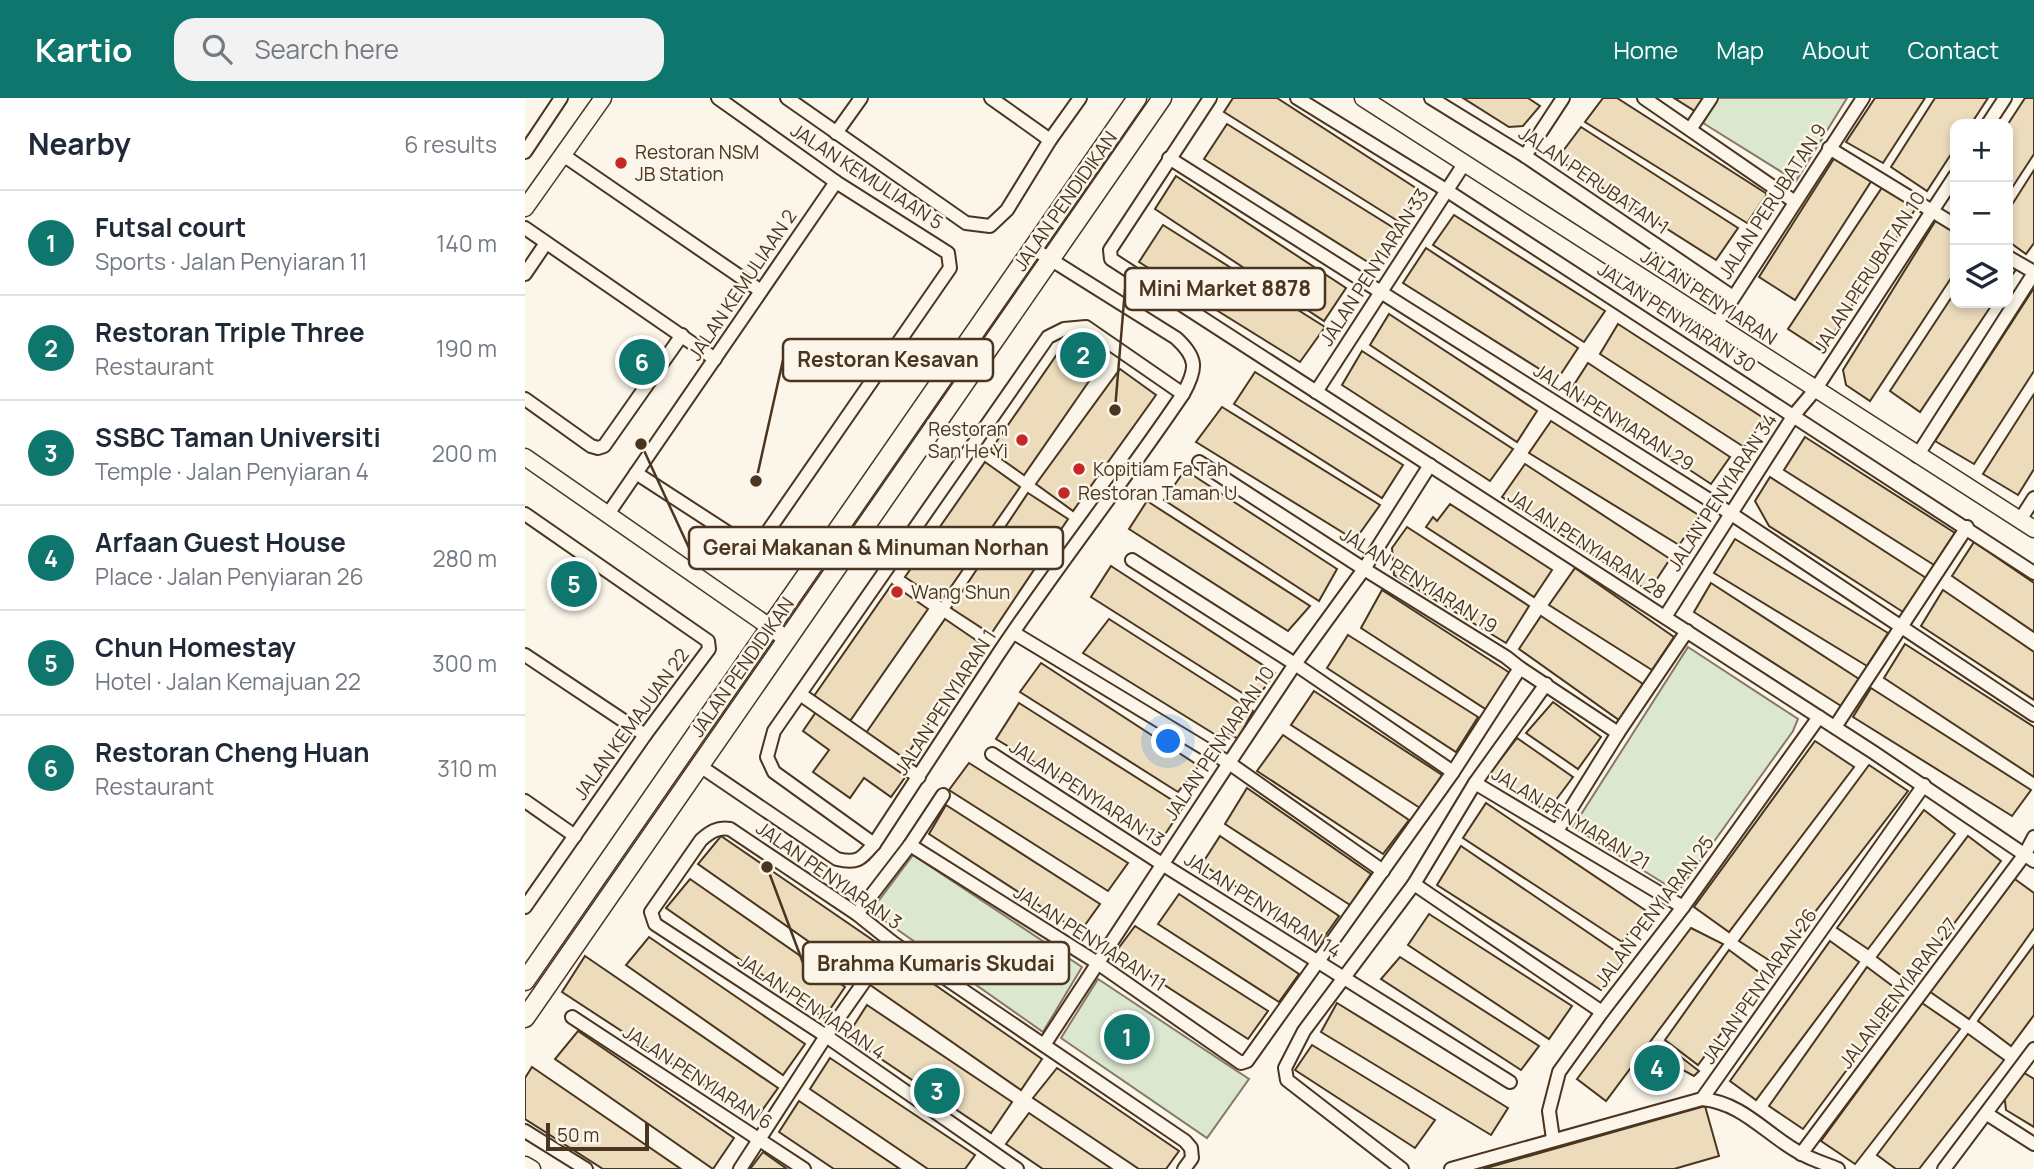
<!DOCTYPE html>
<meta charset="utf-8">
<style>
:root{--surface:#fff;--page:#f2f2f3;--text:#1f2937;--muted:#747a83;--line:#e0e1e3;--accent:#0f766e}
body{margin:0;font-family:Manrope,sans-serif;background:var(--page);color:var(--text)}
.controls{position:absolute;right:21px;top:21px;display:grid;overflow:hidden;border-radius:14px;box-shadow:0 4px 10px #0003}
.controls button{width:63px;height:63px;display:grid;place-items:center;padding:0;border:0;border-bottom:2px solid var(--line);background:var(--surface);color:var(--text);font:35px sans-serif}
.scale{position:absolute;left:21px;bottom:18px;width:103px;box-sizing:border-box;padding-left:7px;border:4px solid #4a3520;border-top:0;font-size:19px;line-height:24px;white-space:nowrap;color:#4a3520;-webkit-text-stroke:5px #fbf6e9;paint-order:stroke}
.you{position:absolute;left:644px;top:644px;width:24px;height:24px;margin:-18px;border:5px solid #fff;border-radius:50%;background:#1a73e8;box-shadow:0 0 0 10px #1a73e833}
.badge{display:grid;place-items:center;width:46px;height:46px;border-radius:50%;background:var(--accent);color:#fff;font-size:23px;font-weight:700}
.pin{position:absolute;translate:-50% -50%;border:4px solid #fff;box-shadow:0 2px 7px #0006}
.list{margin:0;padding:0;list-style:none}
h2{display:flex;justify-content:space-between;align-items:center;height:91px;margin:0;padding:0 28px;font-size:30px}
h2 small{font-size:23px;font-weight:400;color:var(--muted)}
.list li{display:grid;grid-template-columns:46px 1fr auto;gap:21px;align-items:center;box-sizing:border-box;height:105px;padding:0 28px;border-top:2px solid var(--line)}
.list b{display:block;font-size:26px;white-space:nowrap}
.list p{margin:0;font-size:23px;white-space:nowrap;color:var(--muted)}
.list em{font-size:23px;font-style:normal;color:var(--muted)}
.icon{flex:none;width:38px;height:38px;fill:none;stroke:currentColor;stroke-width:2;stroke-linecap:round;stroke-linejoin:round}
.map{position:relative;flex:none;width:1509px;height:1071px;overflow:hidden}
header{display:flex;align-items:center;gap:42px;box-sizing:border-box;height:98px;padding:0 35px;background:var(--accent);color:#fff}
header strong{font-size:33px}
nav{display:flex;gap:38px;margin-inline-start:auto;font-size:24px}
.search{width:490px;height:63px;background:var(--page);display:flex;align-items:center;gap:18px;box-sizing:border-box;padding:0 24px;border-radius:21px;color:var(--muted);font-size:26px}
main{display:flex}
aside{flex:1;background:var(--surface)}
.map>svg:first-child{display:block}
.green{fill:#dce7d0;stroke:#887966;stroke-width:2}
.building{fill:#ecdcbc;stroke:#4a3520;stroke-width:2}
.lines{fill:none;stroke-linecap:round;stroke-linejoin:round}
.minor-casing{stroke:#4a3520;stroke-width:16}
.tertiary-casing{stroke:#4a3520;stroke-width:19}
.secondary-casing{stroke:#4a3520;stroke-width:21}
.minor{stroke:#fbf6e9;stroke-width:12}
.tertiary{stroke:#fbf6e9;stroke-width:16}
.secondary{stroke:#fbf6e9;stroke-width:18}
.poi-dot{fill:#c62828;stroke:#fbf6e9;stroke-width:2.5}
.labels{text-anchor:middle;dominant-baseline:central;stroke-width:5;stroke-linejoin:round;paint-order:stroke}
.poi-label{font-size:19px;fill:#4a3520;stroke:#fbf6e9;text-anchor:start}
.street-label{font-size:19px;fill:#4a3520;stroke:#fbf6e9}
.leader{fill:none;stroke:#4a3520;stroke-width:2.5}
.callout-dot{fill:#4a3520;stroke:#fbf6e9;stroke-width:2.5}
.callout{fill:#fbf6e9;stroke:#4a3520;stroke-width:2.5}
.callout-label{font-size:21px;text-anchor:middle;font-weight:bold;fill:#4a3520}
</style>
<header>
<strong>Kartio</strong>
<div class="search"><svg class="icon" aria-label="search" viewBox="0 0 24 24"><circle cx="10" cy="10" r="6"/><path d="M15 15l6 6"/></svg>Search here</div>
<nav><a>Home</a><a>Map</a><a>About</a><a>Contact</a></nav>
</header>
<main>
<aside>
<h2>Nearby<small>6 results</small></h2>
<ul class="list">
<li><span class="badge">1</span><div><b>Futsal court</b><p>Sports · Jalan Penyiaran 11</p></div><em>140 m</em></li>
<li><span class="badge">2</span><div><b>Restoran Triple Three</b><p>Restaurant</p></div><em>190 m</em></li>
<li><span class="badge">3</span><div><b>SSBC Taman Universiti</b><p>Temple · Jalan Penyiaran 4</p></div><em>200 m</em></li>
<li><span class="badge">4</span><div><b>Arfaan Guest House</b><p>Place · Jalan Penyiaran 26</p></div><em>280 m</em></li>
<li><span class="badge">5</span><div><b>Chun Homestay</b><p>Hotel · Jalan Kemajuan 22</p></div><em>300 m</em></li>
<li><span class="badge">6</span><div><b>Restoran Cheng Huan</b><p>Restaurant</p></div><em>310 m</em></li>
</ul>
</aside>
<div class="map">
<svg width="1509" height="1071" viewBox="0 0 1509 1071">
<rect width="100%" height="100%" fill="#fbf6e9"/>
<!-- green -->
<g class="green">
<polygon points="1193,0 1322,0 1271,83 1178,25"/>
<polygon points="1163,549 1273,621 1268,633 1153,794 1048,729"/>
<polygon points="388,757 557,869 518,934 346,813"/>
<polygon points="573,881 724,981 682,1040 536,940"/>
</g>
<!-- building -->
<g class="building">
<polygon points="708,0 752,0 897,94 876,125 699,14"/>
<polygon points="938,0 1003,0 1015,8 998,28 984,29"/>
<polygon points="1078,0 1092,0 1242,96 1222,125 1060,24"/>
<polygon points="1149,0 1182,0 1173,15"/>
<polygon points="1350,0 1400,0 1358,65 1321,44"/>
<polygon points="1410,0 1463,0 1446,26 1430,26 1430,50 1402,93 1366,69"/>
<polygon points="1500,0 1509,0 1509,56 1483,96 1483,26"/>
<polygon points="702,26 872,132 846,166 679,61"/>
<polygon points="1056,29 1213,130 1191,162 1032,61"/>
<polygon points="1310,59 1347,82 1270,202 1234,179"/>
<polygon points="1509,72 1509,145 1501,156 1483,143 1483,113"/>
<polygon points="651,78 821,190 799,223 630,111"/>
<polygon points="1358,88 1391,110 1297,253 1263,231"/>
<polygon points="929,117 1080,213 1059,244 908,147"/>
<polygon points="1411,122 1430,134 1430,174 1345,303 1321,287 1318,272"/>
<polygon points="638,127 800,229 775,264 614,164"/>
<polygon points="901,150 1053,250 1032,282 878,185"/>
<polygon points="1483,164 1492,170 1483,183"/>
<polygon points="1509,190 1509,273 1449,366 1410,343"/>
<polygon points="1430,194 1430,205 1468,205 1395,314 1365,293"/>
<polygon points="864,216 1012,313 992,344 845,247"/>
<polygon points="1093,226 1240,321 1219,349 1075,256"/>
<polygon points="546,236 580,260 499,377 465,353"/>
<polygon points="837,253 988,351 965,383 817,287"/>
<polygon points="1063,265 1205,359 1186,386 1045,293"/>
<polygon points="595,271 631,297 548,413 511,386"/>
<polygon points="730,274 878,367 857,400 709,306"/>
<polygon points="1509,296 1509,371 1493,397 1458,376"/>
<polygon points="697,309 855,407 830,442 671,344"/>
<polygon points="1026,323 1175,418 1154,447 1004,355"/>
<polygon points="1280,339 1430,435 1409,467 1259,372"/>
<polygon points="460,364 495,389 416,503 380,479"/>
<polygon points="1000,366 1145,461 1124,493 977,399"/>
<polygon points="660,372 812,471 794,503 639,402"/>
<polygon points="1245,379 1401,480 1378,514 1244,428 1230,403"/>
<polygon points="503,395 543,421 466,536 426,510"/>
<polygon points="622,403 785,508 763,533 604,431"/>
<polygon points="925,406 1027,472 1009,499 901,429 908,419 912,423"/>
<polygon points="882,429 1004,508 981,545 869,477 867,450"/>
<polygon points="1210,441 1363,535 1342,568 1189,475"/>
<polygon points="1449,444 1509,485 1509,534 1427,478"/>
<polygon points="586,468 750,575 730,603 566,499"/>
<polygon points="1050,470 1149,539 1127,572 1024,507"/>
<polygon points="1186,485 1334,581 1316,608 1169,514"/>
<polygon points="367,486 403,511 325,623 289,598"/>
<polygon points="857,492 985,575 962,612 836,530"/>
<polygon points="1418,492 1509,554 1509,602 1396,528"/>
<polygon points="1016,518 1118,586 1094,622 994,551"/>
<polygon points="420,521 458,547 379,661 341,635"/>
<polygon points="584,521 728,613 713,641 704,635 699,642 558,555"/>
<polygon points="823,537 953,619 931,654 802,570"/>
<polygon points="1380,546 1509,629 1509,679 1359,580"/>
<polygon points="516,565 674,668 653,694 495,594"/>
<polygon points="1346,590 1506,692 1487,718 1328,619"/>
<polygon points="789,593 917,677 895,710 766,627"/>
<polygon points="1028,604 1076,639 1053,671 1001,635"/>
<polygon points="494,605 658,709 637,741 471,641"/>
<polygon points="291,614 381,678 366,699 339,680 325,700 288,674 304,652 278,633"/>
<polygon points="758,637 884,722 858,756 732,673"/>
<polygon points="992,640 1048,679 1022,714 965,675"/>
<polygon points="1290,643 1329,669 1204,834 1169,809"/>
<polygon points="444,665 603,765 583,793 424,692"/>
<polygon points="1344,667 1383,693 1250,866 1214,843"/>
<polygon points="722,690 846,776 825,807 700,726"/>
<polygon points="961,705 1120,812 1097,844 938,740"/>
<polygon points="421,707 575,806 555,834 404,736"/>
<polygon points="1399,712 1430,736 1343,851 1312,830"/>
<polygon points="196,738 352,845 330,876 173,766"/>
<polygon points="695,738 814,818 795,845 677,766"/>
<polygon points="1443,738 1476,763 1385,884 1352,859"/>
<polygon points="936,748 1099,859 1076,892 912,787"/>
<polygon points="1487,779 1509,795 1509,830 1444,921 1404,893"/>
<polygon points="165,781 320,889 299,920 141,810"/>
<polygon points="654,796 774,876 754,904 633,826"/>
<polygon points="904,816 1047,908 1024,941 883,847"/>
<polygon points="610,828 743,913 723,941 590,855"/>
<polygon points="1166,830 1198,846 1081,1003 1052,981"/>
<polygon points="124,839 280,946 258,977 101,867"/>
<polygon points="1305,843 1334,864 1231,1002 1205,983"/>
<polygon points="1509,847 1509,917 1486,948 1453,923"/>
<polygon points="1204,852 1239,878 1173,967 1140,942"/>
<polygon points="361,853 517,961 496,992 338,882"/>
<polygon points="60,858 253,990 231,1021 37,894"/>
<polygon points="875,859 1014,948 996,972 856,881"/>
<polygon points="1342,869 1378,896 1278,1031 1244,1008"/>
<polygon points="812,905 983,1010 966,1037 796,934"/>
<polygon points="1397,905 1435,931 1330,1066 1296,1043"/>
<polygon points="342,907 487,1004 466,1035 322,938"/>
<polygon points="53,933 209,1040 188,1071 30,961"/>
<polygon points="1443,936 1479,962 1394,1071 1371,1071 1352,1057"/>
<polygon points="1139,946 1174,973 1169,978 1147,966 1126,994 1110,983"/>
<polygon points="787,947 910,1022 890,1050 770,972"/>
<polygon points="305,960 450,1057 440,1071 403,1071 285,991"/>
<polygon points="7,969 156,1071 78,1071 0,1021 0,980"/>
<polygon points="532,970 654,1053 641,1071 614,1071 508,1000"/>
<polygon points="1496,973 1509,981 1509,1029 1481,1012 1479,995"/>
<polygon points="274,1003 375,1071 309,1071 254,1034"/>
<polygon points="1180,1008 1194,1058 1149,1071 958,1071"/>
<polygon points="504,1015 587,1071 518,1071 481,1046"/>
<polygon points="238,1054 262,1071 225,1071"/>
</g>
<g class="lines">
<!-- minor casing -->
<g class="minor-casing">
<g id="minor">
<polyline points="262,0 441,125 465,128 482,112 525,42 555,0"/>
<polyline points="466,0 525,42"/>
<polyline points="685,0 585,152 586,161 1348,654 1509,763"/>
<polyline points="772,0 921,92 1509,475"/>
<polyline points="906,0 1000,58 1208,199"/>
<polyline points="1119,0 1270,104"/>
<polyline points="1463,26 1480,0"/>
<polyline points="1166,30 1186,0"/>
<polyline points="311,35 336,0"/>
<polyline points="1304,50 1430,127"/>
<polyline points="0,54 36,0"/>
<polyline points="38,57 236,193"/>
<polyline points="1000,58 1038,0"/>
<polyline points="644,60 1205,415 1509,617"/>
<polyline points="0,130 190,261"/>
<polyline points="1483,159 1509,174"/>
<polyline points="0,176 21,145"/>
<polyline points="1190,228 1338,0"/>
<polyline points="791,294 939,66"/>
<polyline points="0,301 66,348 73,350 79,348 157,237"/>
<polyline points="1392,358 1509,175"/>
<polyline points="674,364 839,471 981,559 995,570 1093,635"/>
<polyline points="111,375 225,449 232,449 425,170 423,155 311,84 193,0"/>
<polyline points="0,416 183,543 184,551 120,637 0,809"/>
<polyline points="83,416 311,84"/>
<polyline points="1495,422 1509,400"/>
<polyline points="607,462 770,566 928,674"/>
<polyline points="1140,519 1269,317 1290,292 1430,78"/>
<polyline points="489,535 704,665 858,773"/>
<polyline points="0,557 120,637"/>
<polyline points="275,596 394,679"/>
<polyline points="1310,629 1442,429"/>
<polyline points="467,656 637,766 985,984"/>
<path d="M175 668 312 761C333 766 336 761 349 746 390 684 431 620 472 558 531 469 598 385 658 296 672 271 673 260 651 240L509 151"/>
<polyline points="950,685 1158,809"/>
<polyline points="0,703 50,738"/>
<polyline points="1032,733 1093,635 1162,533"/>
<polyline points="349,746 249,674 242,659 249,633 523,239 539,231 561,229 658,296"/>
<polyline points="385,747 571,864 716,965 722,963 928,674 995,570"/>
<polyline points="889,786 1077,914"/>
<polyline points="332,816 385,747 418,697"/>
<polyline points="47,919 279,1071"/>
<polyline points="519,947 704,665 770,566 839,471 905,367"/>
<path d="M1177 1001C1219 1005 1242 1038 1277 1056 1288 1062 1301 1066 1313 1071"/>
<polyline points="1462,1016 1509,1046"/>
<polyline points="0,1033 61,1071"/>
<polyline points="1028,1041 1024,1013 1034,974 1077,914 1158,809 1294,619"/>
<polyline points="1276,1056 1500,756 1509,739"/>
<polyline points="215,1071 301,938 367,844"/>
<path d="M492 1071 301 938 130 826 126 814 176 742C185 734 192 729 205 731L332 816 367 844 660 1043 666 1050 667 1060 659 1071"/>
<polyline points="877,1071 762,982 760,970 779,933 889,786 950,685 1021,586"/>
<polyline points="926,1071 1177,1001 1399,687"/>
<polyline points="1419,1071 1509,951"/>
</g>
</g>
<!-- tertiary casing -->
<g class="tertiary-casing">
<g id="tertiary">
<polyline points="838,0 1509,431"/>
<polyline points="0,110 78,0"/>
<polyline points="0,359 262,541"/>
<polyline points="0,1067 7,1071"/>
</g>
</g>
<!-- secondary casing -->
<g class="secondary-casing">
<g id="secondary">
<polyline points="0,883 612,0"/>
<polyline points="0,920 637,0"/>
</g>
</g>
<!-- minor -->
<use href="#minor" class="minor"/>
<!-- tertiary -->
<use href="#tertiary" class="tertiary"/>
<!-- secondary -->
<use href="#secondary" class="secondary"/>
</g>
<!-- markers -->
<g class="poi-dot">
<circle cx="96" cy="65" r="7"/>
<circle cx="497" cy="342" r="7"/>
<circle cx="554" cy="371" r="7"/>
<circle cx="539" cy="395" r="7"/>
<circle cx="372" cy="494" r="7"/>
</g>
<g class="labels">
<!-- poi labels -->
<g class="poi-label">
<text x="110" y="54">Restoran NSM<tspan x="110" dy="22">JB Station</tspan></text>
<text x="483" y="331" text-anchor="end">Restoran<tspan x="483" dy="22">San He Yi</tspan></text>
<text x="568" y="371">Kopitiam Fa Tah</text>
<text x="553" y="395">Restoran Taman U</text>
<text x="386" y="494">Wang Shun</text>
</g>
<!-- street labels -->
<g class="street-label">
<text transform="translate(342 78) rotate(33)">JALAN KEMULIAAN 5</text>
<text transform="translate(1069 82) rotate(34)">JALAN PERUBATAN 1</text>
<text transform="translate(540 103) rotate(-55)">JALAN PENDIDIKAN</text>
<text transform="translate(1247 103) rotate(-57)">JALAN PERUBATAN 9</text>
<text transform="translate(849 169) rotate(-57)">JALAN PENYIARAN 33</text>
<text transform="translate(1344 174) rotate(-57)">JALAN PERUBATAN 10</text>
<text transform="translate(217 187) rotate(-56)">JALAN KEMULIAAN 2</text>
<text transform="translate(1184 199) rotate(33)">JALAN PENYIARAN</text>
<text transform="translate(1152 219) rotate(33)">JALAN PENYIARAN 30</text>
<text transform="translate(1089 319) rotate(32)">JALAN PENYIARAN 29</text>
<text transform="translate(1197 394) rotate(-57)">JALAN PENYIARAN 34</text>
<text transform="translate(1062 446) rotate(33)">JALAN PENYIARAN 28</text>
<text transform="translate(894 482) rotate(32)">JALAN PENYIARAN 19</text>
<text transform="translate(217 569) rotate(-55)">JALAN PENDIDIKAN</text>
<text transform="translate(420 604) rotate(-57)">JALAN PENYIARAN 1</text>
<text transform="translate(106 626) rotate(-54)">JALAN KEMAJUAN 22</text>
<text transform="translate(694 645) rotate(-56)">JALAN PENYIARAN 10</text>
<text transform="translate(562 695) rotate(33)">JALAN PENYIARAN 13</text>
<text transform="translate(1046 720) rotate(31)">JALAN PENYIARAN 21</text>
<text transform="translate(304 777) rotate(35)">JALAN PENYIARAN 3</text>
<text transform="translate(738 807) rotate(32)">JALAN PENYIARAN 14</text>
<text transform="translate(1129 813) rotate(-53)">JALAN PENYIARAN 25</text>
<text transform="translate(565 840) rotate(33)">JALAN PENYIARAN 11</text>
<text transform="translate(1234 888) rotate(-55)">JALAN PENYIARAN 26</text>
<text transform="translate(1373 895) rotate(-53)">JALAN PENYIARAN 27</text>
<text transform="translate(287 908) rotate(34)">JALAN PENYIARAN 4</text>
<text transform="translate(173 979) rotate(33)">JALAN PENYIARAN 6</text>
</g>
</g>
<!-- callouts -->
<path class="leader" d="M590 312L600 191M231 383L258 262M116 346L164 450M242 769L278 865"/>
<g class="callout-dot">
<circle cx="590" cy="312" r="7"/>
<circle cx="231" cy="383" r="7"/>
<circle cx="116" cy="346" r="7"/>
<circle cx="242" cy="769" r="7"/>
</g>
<g class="callout">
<rect x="600" y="170" width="200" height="42" rx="7"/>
<rect x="258" y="241" width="210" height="42" rx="7"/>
<rect x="164" y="429" width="374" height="42" rx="7"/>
<rect x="278" y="844" width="266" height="42" rx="7"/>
</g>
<g class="callout-label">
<text x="700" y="198">Mini Market 8878</text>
<text x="363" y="269">Restoran Kesavan</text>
<text x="351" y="457">Gerai Makanan &amp; Minuman Norhan</text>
<text x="411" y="873">Brahma Kumaris Skudai</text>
</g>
</svg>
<div class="controls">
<button>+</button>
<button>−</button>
<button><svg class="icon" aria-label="layers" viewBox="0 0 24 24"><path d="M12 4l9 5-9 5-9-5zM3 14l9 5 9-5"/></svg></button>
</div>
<div class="scale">50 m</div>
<div class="you"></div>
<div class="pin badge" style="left:602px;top:939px">1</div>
<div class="pin badge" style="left:558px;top:257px">2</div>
<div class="pin badge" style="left:412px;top:993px">3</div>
<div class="pin badge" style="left:1132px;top:970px">4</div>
<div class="pin badge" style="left:49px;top:486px">5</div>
<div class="pin badge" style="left:117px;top:264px">6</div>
</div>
</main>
